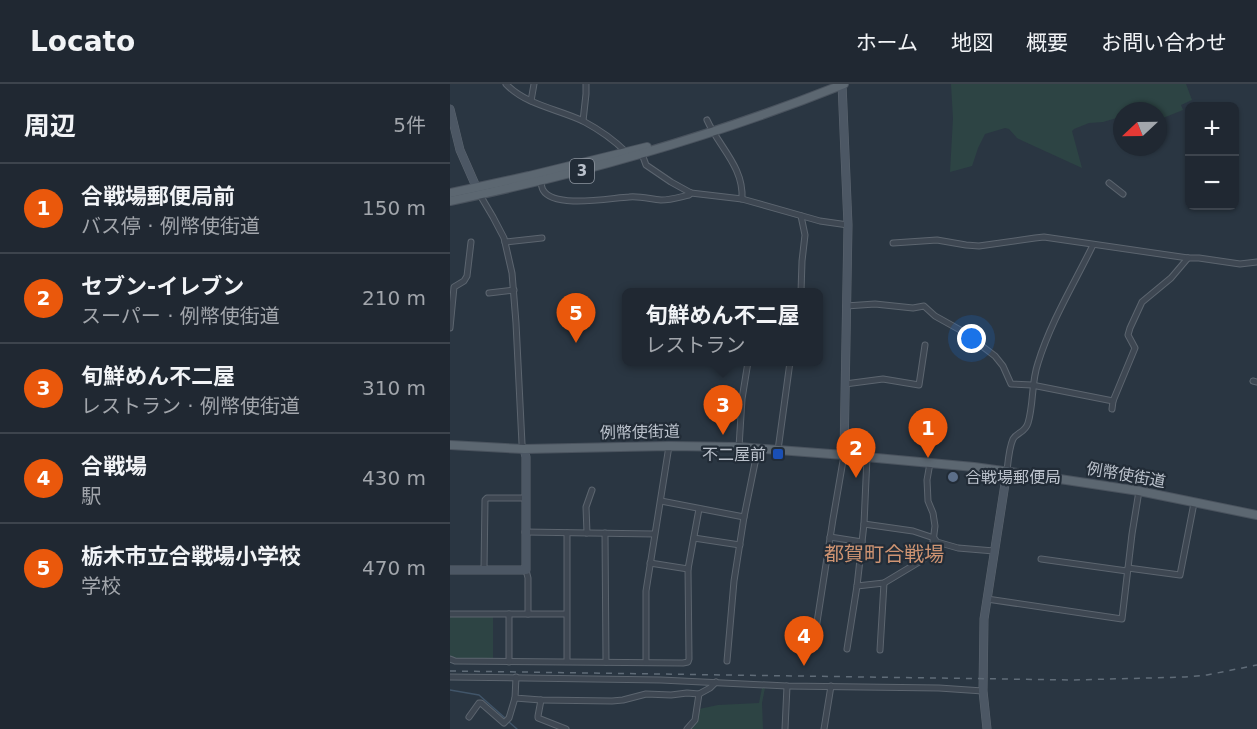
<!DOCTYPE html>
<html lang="ja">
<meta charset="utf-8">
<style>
:root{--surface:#202832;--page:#28303a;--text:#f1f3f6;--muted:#a2a6ac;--line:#3d444d;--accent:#ea580c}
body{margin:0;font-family:"DejaVu Sans","Noto Sans JP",sans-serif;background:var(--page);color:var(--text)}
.controls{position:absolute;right:18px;top:18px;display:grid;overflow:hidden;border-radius:9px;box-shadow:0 2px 4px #0004}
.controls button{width:54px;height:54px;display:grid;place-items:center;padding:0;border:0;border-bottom:2px solid var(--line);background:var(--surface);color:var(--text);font:30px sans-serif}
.compass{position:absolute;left:663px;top:18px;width:54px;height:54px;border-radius:50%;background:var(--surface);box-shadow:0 2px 4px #0004;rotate:248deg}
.you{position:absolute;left:522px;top:255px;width:21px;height:21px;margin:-15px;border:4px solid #fff;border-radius:50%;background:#1a73e8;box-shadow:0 0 0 9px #1a73e833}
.badge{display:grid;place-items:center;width:39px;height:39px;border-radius:50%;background:var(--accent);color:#fff;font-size:20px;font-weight:700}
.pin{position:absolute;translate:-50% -50px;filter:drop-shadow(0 2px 3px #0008)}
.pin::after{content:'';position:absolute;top:32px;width:21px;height:18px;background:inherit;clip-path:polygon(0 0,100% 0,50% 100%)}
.popup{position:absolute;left:172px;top:204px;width:201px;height:78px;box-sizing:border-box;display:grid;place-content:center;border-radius:9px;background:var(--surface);filter:drop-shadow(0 2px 4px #0005);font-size:20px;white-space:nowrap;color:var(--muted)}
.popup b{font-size:22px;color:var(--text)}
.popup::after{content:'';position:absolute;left:50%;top:100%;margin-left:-12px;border:12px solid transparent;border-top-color:var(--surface)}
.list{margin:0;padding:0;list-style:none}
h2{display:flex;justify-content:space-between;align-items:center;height:78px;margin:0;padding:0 24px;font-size:26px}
h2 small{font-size:20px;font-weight:400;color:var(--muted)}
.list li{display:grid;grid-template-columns:39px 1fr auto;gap:18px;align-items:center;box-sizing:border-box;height:90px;padding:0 24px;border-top:2px solid var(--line)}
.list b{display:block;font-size:22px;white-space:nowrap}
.list p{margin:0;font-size:20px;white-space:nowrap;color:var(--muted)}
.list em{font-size:20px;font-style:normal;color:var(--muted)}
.map{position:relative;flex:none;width:807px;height:645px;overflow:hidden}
header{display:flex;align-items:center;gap:36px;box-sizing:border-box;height:84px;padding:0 30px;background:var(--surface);border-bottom:2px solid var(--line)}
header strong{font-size:28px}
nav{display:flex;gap:33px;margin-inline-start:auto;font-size:21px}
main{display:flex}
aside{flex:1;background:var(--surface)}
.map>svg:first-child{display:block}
.green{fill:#2d4444}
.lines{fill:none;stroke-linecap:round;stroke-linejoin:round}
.stream{stroke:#415569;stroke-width:1.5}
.street-casing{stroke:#5c656f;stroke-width:7}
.secondary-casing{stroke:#5c656f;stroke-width:9}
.primary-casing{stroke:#4a535e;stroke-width:10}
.street{stroke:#3e4752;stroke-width:5}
.secondary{stroke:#4c5764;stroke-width:8}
.primary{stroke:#5c6771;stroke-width:8}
.rail{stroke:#606c78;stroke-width:1.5;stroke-dasharray:6 6;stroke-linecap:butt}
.transit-dot{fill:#1a4fb4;stroke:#222c37;stroke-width:2}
.service-dot{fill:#5c6f8a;stroke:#222c37;stroke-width:2}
.labels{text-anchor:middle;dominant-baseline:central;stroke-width:4.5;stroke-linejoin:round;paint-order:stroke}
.shield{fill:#222c37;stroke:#8d959f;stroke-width:1.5}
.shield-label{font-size:15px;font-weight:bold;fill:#bbc2cc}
.street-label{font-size:16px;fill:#bbc2cc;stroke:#222c37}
.poi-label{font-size:16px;fill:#bbc2cc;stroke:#222c37;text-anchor:end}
.quarter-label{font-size:20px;fill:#cf9472;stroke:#222c37}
</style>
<header>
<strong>Locato</strong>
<nav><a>ホーム</a><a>地図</a><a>概要</a><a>お問い合わせ</a></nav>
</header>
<main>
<aside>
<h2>周辺<small>5件</small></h2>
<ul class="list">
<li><span class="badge">1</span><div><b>合戦場郵便局前</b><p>バス停 · 例幣使街道</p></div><em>150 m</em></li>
<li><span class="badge">2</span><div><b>セブン-イレブン</b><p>スーパー · 例幣使街道</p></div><em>210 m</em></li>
<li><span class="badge">3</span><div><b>旬鮮めん不二屋</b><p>レストラン · 例幣使街道</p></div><em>310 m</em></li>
<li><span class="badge">4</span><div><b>合戦場</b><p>駅</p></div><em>430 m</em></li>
<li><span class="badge">5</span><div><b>栃木市立合戦場小学校</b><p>学校</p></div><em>470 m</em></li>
</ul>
</aside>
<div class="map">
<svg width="807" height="645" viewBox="0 0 807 645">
<rect width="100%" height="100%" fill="#2a3642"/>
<!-- green -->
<g class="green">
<polygon points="501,0 736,0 742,16 731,21 733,26 708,36 708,27 672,27 672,39 670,33 653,38 639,39 624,45 622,47 632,84 573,57 567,54 559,45 555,44 535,50 528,64 522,82 500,88 503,34"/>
<polygon points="0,532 43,532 43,574 6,574 0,572"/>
<polygon points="312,604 315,604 312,619 313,645 239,645 248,633 249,625 268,621 309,619"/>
</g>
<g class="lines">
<!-- stream -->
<g class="stream">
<polyline points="0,606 29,611 55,634"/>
<polyline points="59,638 67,645"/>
</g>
<!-- street casing -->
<g class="street-casing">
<g id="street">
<path d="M56 0C76 21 108 25 133 37 148 45 164 56 176 68"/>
<polyline points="81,17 84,0"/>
<path d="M257 36C269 63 294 83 292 115"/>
<polyline points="133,37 136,10 136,0"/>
<polyline points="192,70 196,81 221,98 241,109 292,115 370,137 398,141"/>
<path d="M90 97C91 98 92 105 93 106 104 125 160 114 179 113 190 112 200 115 211 116 221 116 230 113 239 111L241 109"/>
<polyline points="659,99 673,110"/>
<polyline points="30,111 43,133 54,154 62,189 66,239 72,360 74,365"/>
<polyline points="351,132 355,151 352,177 351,208"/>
<polyline points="55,158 92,154"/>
<polyline points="443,159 487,156 516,161 529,162 585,154 594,153 738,174 749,174 790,180 807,178"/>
<polyline points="39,209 64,206"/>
<polyline points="396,222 425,220 463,224 474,222 485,232 512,247 545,272 553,282 561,300 582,301 663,317"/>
<polyline points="0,244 4,203 14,197 17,192 21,158"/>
<polyline points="803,297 807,298"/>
<polyline points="395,300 433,295 469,301 475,261"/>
<polyline points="662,325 663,317 685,264 678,251 680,244 692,218 721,194 738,174"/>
<polyline points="289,363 292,315 298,278"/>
<polyline points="328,366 340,278"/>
<path d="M557 387C558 378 559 364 563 355 567 348 575 349 578 339 584 319 581 299 588 279 601 237 624 200 643 161"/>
<polyline points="211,417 294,433"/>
<polyline points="414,440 463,447 484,454 487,458 508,464 544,467"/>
<polyline points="75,448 204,450"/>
<polyline points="137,449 136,423 142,406"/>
<polyline points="155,449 156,578"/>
<polyline points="380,453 412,458"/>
<polyline points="244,454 290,461"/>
<polyline points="591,475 677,487"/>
<polyline points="200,479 238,485"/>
<polyline points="678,484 730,491 744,419"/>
<polyline points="34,486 35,416 37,414 76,414"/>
<polyline points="76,486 78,494 78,530"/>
<polyline points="407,502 434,499 474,475 482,466 485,442 483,429 478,417 477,396 480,379"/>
<polyline points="537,515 672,535 682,450 689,407"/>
<polyline points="0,530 116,530"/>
<polyline points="363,564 383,435 394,371"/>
<polyline points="397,565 407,502 414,440 417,373"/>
<polyline points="430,566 434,499"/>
<polyline points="0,575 5,577 233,579 238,578 239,575 238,485 249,425"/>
<polyline points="117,577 117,449"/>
<polyline points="277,577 284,497 294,433 308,364"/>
<polyline points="59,578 59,530"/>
<polyline points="196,578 196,507 219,362"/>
<polyline points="0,593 211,596 337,602 489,604 533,607"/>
<polyline points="66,593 65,614 91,616 162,617 173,616 196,610 221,611 237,609 249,610 260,604 266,598"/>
<polyline points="91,616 88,632 88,634 116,645"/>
<polyline points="19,633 29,619 31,619 54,639 59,634 65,614"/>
<polyline points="237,645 245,636 249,610"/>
<polyline points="335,645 337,602"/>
<polyline points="374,645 381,602"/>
</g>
</g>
<!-- secondary casing -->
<g class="secondary-casing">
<g id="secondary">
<polyline points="392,0 398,141 394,371"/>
<polyline points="0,25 10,66 28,107"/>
<polyline points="0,486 76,486 76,373 74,365"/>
<polyline points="537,645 533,607 534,535 557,387"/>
</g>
</g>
<!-- primary casing -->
<g class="primary-casing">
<g id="primary">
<polyline points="0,109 79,92 197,63"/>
<path d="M0 117C134 89 267 51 394 0"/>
<polyline points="0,361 74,365 219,362 289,363 394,371 524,383 603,394 689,407 807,431"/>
</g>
</g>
<!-- street -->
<use href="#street" class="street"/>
<!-- secondary -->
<use href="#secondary" class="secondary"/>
<!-- primary -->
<use href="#primary" class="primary"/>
<!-- rail -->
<polyline class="rail" points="0,587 624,596 735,593 757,591 807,581"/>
</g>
<!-- markers -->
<rect class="transit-dot" x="322" y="364" width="12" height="12" rx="3"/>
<circle class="service-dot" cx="503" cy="393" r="6"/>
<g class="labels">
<!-- shield labels -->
<rect class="shield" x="120" y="75" width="24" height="24" rx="4.5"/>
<g class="shield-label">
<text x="132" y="87">3</text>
</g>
<!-- street labels -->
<g class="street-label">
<text transform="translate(190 348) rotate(-1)">例幣使街道</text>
<text transform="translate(676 391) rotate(10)">例幣使街道</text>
</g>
<!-- poi labels -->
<g class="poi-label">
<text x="316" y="370">不二屋前</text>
<text x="515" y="393" text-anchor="start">合戦場郵便局</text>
</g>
<!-- quarter labels -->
<g class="quarter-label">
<text x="434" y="470">都賀町合戦場</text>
</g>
</g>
</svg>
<div class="controls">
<button>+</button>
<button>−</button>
</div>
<svg class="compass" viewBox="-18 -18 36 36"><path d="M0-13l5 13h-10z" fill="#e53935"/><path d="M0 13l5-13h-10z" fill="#a2a6ac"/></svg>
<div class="you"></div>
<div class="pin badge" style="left:478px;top:374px">1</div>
<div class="pin badge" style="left:406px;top:394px">2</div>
<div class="pin badge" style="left:273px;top:351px">3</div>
<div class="popup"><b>旬鮮めん不二屋</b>レストラン</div>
<div class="pin badge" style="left:354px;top:582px">4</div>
<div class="pin badge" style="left:126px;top:259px">5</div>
</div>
</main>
